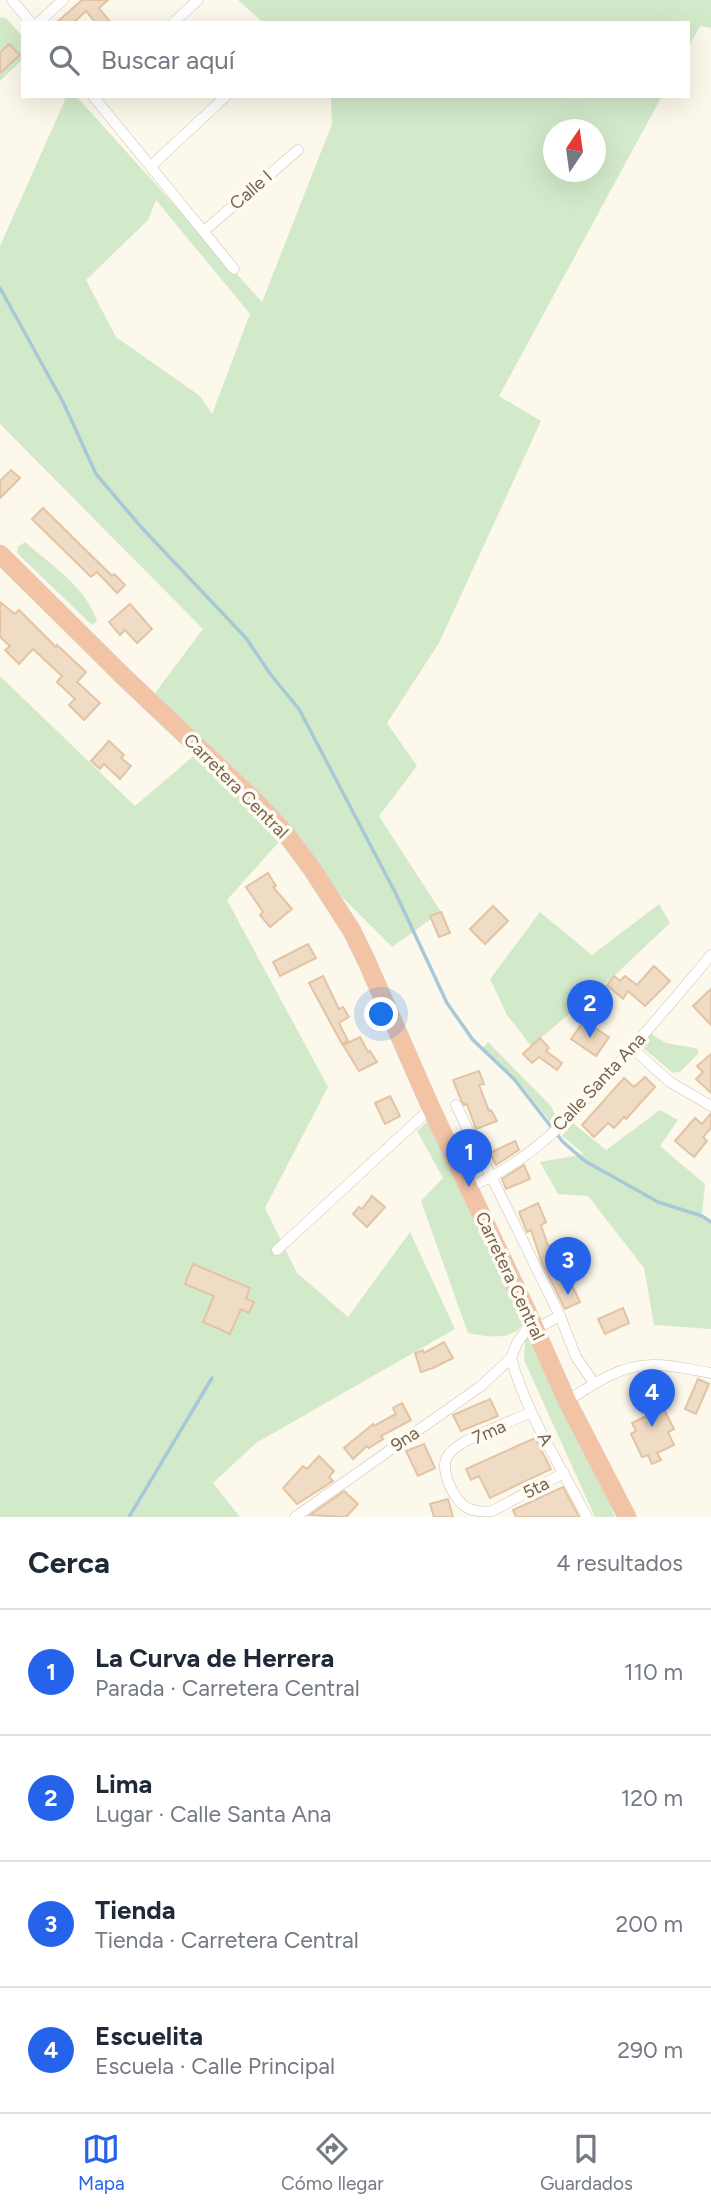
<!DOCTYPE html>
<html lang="es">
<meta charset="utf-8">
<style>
:root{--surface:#fff;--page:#f6f6f7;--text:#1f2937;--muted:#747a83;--line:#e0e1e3;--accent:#2563eb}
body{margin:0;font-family:Figtree,sans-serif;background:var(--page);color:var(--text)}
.compass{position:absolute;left:543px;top:119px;width:63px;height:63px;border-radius:50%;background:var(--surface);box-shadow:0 7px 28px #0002;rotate:13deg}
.you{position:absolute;left:382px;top:1015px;width:24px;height:24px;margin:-18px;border:5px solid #fff;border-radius:50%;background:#1a73e8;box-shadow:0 0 0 10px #1a73e833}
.badge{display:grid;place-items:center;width:46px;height:46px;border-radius:50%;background:var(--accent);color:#fff;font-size:23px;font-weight:700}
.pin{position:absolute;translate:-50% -58px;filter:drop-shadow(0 2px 4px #0008)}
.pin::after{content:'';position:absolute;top:37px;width:24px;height:21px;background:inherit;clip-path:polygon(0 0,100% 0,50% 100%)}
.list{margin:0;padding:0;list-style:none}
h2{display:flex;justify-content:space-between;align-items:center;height:91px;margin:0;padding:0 28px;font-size:30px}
h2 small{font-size:23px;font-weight:400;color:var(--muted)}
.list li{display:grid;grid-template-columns:46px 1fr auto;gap:21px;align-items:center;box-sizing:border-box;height:126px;padding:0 28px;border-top:2px solid var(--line)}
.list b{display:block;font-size:26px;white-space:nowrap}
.list p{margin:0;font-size:23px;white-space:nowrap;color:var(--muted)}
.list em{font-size:23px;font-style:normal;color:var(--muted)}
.icon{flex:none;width:38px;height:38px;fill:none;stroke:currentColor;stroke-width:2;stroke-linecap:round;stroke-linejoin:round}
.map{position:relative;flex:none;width:711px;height:1517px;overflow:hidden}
.search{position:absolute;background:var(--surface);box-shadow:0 7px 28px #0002;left:21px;right:21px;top:21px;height:77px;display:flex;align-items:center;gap:18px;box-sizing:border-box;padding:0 24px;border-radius:0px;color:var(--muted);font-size:26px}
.sheet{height:595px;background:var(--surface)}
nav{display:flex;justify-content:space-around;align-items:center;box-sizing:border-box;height:98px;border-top:2px solid var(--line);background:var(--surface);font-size:19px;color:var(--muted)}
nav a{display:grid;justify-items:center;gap:4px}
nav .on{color:var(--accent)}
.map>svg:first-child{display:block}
.green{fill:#d3eaca;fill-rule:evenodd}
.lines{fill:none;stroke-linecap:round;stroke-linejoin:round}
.stream{stroke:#a7c9d7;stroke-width:3.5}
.building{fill:#f0dbc4;stroke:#e2c4a5;stroke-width:2}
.street-casing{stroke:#cec1b1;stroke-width:11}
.highway-casing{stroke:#dcd6d1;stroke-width:19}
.street{stroke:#fff;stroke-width:10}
.highway{stroke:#f3c3a6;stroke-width:18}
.labels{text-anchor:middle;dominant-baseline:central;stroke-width:7;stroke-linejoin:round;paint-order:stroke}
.street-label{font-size:18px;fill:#77624f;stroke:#fefbf2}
</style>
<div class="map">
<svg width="711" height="1517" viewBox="0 0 711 1517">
<rect width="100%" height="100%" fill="#fcf8eb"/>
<!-- green -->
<g class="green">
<polygon points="238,0 711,0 711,28 700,26 688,48 688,23 264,23"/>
<polygon points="0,17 6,18 23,37 23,59 0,81"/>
<path d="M62 96H76L262 302 332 124 331 96H662L499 396 541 421 439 643 387 723 417 766 379 816 441 912 392 947 343 898 286 834 227 900 328 1087 265 1208 297 1273 348 1317 410 1232 455 1329 256 1443 213 1483 240 1517H0V676L135 806 198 752 149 701 203 629 0 424V246L65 100ZM554 130H596V172H554ZM156 200 250 314 212 414 200 396 116 337 86 280 148 220Z"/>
<path d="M25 542C51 565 86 587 97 621L92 625 17 553 18 547Z"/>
<polygon points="659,904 670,923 614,976 531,1046 507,1015 490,979 540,912 592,955"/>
<polygon points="650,1033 666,1043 695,1048 698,1050 698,1054 681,1071 673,1073 642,1047"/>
<polygon points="488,1042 551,1106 558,1120 554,1126 515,1078 483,1048"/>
<polygon points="660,1110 678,1120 660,1146 705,1184 702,1215 711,1222 711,1329 654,1325 644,1268 588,1196 558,1194 540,1162 584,1154 562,1136 573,1123 606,1150"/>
<path d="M429 1120 526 1321C511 1342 491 1337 468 1333L421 1201 443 1178 417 1131Z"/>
<polygon points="529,1335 605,1493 615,1517 595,1517 524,1360 525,1340"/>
</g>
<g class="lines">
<!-- stream -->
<g class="stream">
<polyline points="0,288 63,402 96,474 142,528 246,638 271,675 299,709 396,894 447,1003 473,1040 514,1079 563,1142 585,1161 658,1202 702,1216 711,1222"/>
<polyline points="129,1517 212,1378"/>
</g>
</g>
<!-- building -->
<g class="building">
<polygon points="82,0 108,0 99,8 111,23 96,23 86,11 73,23 56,23"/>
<polygon points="9,44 20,55 0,73 0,53"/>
<polygon points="11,470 20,478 0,498 0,481"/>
<polygon points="43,508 112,576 114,574 125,585 117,593 97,572 91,577 32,519"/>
<polygon points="0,602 15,614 19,610 56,647 57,645 86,672 77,682 100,703 84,720 69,705 75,699 57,682 62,676 33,649 19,664 5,650 10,646 0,637"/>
<polygon points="130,604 152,629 137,643 125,630 120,635 109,622"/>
<polygon points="109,741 124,755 121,758 131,766 120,779 104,764 100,769 91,761"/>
<polygon points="268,873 276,886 273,887 292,909 270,927 260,915 263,912 246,887"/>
<polygon points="493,906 508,921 485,944 470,929"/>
<polygon points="441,912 450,933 439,937 430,916"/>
<polygon points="308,944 316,958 280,976 273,962"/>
<polygon points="654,966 670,981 645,1006 628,991 623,999 607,985 614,976 620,981 625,976 637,985"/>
<polygon points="323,976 339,1009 343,1007 349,1017 339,1023 348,1041 342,1044 309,983"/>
<polygon points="711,989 711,1025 693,1006"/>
<polygon points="584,1021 609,1037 596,1056 571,1039"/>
<polygon points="360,1037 368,1052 370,1051 377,1062 359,1071 343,1045"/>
<polygon points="540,1038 549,1048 546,1051 562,1063 557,1070 539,1057 532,1063 523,1054"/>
<polygon points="711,1054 711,1093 696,1079 703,1072 697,1066"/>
<polygon points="479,1071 484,1084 479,1085 489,1111 491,1110 497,1121 476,1129 467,1104 464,1105 461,1100 453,1080"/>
<polygon points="645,1077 655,1087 626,1119 624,1117 614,1128 608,1123 594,1137 582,1125 624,1078 634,1087"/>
<polygon points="390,1096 400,1116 385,1124 375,1103"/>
<polygon points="711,1113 711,1128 703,1137 707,1141 694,1157 675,1141 695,1118 702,1124"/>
<polygon points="515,1141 519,1150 496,1165 490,1153"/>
<polygon points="524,1165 530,1179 506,1189 502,1179"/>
<polygon points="372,1196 385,1207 367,1227 353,1214 359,1207 362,1209"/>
<polygon points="538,1203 546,1222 541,1225 548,1246 555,1244 564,1268 568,1267 573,1278 569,1279 580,1302 565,1309 542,1263 531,1230 527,1232 519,1212"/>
<polygon points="193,1264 250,1288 246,1299 254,1302 249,1313 241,1309 230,1334 203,1322 214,1296 185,1284"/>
<polygon points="623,1308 629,1323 605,1334 598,1319"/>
<polygon points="444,1342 453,1358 433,1368 421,1372 415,1353 423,1350 424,1353"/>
<polygon points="698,1379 709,1384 696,1414 685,1409"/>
<polygon points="490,1399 498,1416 461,1431 453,1415"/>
<polygon points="402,1403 411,1420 381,1436 383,1439 369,1448 367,1446 353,1459 344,1448 373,1424 374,1426 396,1414 393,1408"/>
<polygon points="663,1408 674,1429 668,1432 674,1445 657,1453 661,1460 652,1464 648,1455 642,1457 631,1434 636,1431 632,1423"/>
<polygon points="535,1438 551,1469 490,1498 479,1476 471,1480 466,1469"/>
<polygon points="424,1444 435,1468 418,1476 406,1451"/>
<polygon points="319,1456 334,1471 329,1477 333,1481 297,1504 283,1488 303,1466 307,1469"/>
<polygon points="563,1487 579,1517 516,1517 513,1510"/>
<polygon points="344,1491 358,1504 346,1517 310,1515"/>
<polygon points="448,1499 453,1517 434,1517 430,1504"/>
</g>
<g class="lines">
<!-- street casing -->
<g class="street-casing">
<g id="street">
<polyline points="12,0 31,23"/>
<polyline points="38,23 63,0"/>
<polyline points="173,23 198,0"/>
<polyline points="93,96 234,269"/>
<polyline points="151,166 226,96"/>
<polyline points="204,231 298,150"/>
<polyline points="632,1048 670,1082 711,1106"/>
<polyline points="456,1105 560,1316 576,1357 594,1383"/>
<path d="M469 1187C537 1160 584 1103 631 1049 658 1018 685 987 711 955"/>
<polyline points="277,1250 431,1108"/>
<polyline points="535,1329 560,1316"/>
<path d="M511 1358C527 1415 560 1465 587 1517"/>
<path d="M567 1401C592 1385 620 1365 651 1365 671 1364 692 1370 711 1373"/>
<path d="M531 1412C512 1422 461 1438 449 1454 440 1464 448 1485 455 1495 464 1510 475 1513 492 1511L564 1473"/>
<polyline points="295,1517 481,1386 511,1358 517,1343 532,1322"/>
</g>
</g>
<!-- highway casing -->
<g class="highway-casing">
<polyline id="highway" points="0,554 124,677 257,803 286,834 312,869 352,931 367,962 431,1108 532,1322 567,1401 627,1517"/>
</g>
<!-- street -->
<use href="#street" class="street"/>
<!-- highway -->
<use href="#highway" class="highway"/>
</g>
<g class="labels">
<!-- street labels -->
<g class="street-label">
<text transform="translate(251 190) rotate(-41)">Calle I</text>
<text transform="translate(236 786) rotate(45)">Carretera Central</text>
<text transform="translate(599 1082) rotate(-47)">Calle Santa Ana</text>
<text transform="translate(510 1276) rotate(65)">Carretera Central</text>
<text transform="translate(489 1432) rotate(-24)">7ma</text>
<text transform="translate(405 1439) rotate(-34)">9na</text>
<text transform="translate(545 1439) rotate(63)">A</text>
<text transform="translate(536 1488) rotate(-27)">5ta</text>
</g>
</g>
</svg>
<svg class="compass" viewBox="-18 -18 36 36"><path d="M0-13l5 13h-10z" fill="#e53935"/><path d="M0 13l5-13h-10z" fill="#747a83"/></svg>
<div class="you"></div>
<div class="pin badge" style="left:469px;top:1187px">1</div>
<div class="pin badge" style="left:590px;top:1038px">2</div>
<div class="pin badge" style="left:568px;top:1295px">3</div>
<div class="pin badge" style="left:652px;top:1427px">4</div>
<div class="search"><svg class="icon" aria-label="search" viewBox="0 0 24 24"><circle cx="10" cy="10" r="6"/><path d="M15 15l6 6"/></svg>Buscar aquí</div>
</div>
<section class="sheet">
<h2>Cerca<small>4 resultados</small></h2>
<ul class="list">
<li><span class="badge">1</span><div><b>La Curva de Herrera</b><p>Parada · Carretera Central</p></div><em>110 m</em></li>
<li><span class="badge">2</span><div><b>Lima</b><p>Lugar · Calle Santa Ana</p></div><em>120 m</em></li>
<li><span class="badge">3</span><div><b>Tienda</b><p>Tienda · Carretera Central</p></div><em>200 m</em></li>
<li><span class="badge">4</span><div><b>Escuelita</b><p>Escuela · Calle Principal</p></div><em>290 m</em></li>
</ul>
</section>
<nav>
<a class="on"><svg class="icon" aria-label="map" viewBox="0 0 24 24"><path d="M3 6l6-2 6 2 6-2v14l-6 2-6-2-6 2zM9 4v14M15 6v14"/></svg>Mapa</a>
<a><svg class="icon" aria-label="directions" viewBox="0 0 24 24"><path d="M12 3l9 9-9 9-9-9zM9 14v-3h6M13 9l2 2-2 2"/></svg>Cómo llegar</a>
<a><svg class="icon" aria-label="saved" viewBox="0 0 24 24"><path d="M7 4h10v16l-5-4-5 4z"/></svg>Guardados</a>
</nav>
